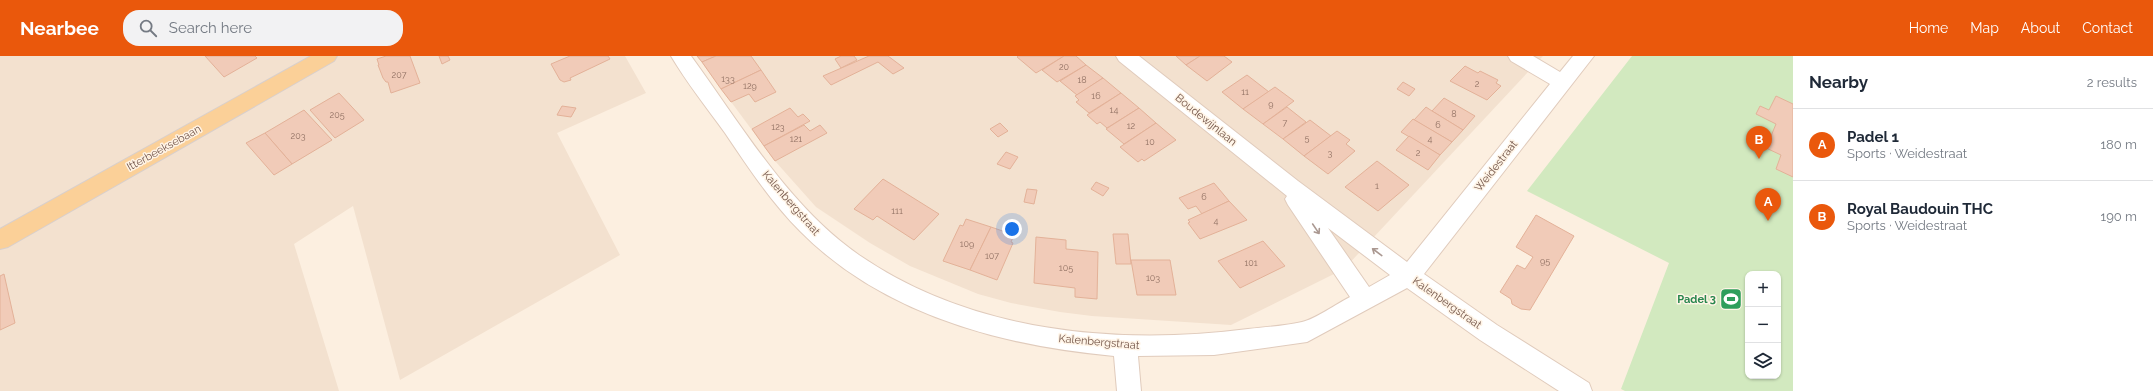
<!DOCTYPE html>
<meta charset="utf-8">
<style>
:root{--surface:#fff;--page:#f2f2f3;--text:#1f2937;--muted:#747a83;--line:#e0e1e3;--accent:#ea580c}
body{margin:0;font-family:Raleway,sans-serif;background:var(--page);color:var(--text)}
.controls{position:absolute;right:12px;bottom:12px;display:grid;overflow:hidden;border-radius:8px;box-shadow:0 1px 3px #0004}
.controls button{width:36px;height:36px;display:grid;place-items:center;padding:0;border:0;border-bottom:1px solid var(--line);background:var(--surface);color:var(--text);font:20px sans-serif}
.you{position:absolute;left:1012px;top:173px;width:14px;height:14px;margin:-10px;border:3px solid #fff;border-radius:50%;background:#1a73e8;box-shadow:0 0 0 6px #1a73e833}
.badge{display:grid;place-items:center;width:26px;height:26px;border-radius:50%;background:var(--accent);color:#fff;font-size:13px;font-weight:700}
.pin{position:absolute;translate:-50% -33px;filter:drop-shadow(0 1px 2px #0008)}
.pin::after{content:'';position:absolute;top:21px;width:14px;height:12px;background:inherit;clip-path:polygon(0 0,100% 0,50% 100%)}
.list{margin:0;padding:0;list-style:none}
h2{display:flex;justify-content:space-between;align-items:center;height:52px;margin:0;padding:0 16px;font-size:17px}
h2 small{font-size:13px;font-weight:400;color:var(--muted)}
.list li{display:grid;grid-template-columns:26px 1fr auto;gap:12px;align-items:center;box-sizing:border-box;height:72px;padding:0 16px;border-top:1px solid var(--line)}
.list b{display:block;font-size:15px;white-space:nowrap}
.list p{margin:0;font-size:13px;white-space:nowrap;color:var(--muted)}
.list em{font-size:13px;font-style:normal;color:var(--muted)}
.icon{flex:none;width:22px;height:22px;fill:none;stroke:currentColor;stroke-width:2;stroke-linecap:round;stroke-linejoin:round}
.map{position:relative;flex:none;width:1793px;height:335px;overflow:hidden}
header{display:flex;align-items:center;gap:24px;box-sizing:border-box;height:56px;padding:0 20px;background:var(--accent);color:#fff}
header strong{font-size:19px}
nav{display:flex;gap:22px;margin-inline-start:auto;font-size:14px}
.search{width:280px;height:36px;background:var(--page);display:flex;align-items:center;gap:10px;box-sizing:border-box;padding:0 14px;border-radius:16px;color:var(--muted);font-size:15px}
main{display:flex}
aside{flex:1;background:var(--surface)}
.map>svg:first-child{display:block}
.residential{fill:#f3e1cf}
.green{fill:#d2e9bf;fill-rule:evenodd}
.building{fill:#f1cbb8;stroke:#e3b198}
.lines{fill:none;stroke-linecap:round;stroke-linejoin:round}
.minor-casing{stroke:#e0cbbc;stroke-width:2}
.major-casing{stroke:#d8cfcc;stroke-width:2}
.minor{fill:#fff;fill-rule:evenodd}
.major{fill:#fbd098;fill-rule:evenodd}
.oneway{stroke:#aa9891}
.labels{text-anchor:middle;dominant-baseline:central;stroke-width:3;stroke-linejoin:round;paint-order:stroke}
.number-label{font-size:9px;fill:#927264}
.street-label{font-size:11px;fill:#725448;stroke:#fff4e6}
.leisure-label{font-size:11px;font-weight:bold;fill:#27864d;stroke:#fff4e6;text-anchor:end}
</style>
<header>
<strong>Nearbee</strong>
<div class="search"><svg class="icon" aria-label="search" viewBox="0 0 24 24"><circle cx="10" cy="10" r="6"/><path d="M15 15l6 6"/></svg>Search here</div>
<nav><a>Home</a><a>Map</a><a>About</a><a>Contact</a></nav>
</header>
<main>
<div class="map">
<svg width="1793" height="335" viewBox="0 0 1793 335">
<rect width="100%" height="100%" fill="#fcefe0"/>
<!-- residential -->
<g class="residential">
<polygon points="0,0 625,0 646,37 557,77 620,199 400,324 353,150 294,188 339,335 0,335"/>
<polygon points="697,0 1543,0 1344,213 1231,269 1092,260 1060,256 1011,247 978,238 910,210 870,187 816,151 775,105"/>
</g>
<!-- green -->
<path class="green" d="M1632 0H1793V335H1625L1621 333 1669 207 1527 135ZM1748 218H1778V320H1748Z"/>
<!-- building -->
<g class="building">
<polygon points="205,0 255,0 257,2 224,21"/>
<polygon points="386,0 410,0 420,27 391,37 388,26 386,26 383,22 378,9 379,9 377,3"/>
<polygon points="439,0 448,0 450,4 442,8"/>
<polygon points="570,0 608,0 610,3 570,22 571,24 564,26 560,24 551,8"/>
<polygon points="697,0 716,0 702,6"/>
<polygon points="716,0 751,0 761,14 721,33 702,6"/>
<polygon points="841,0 854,0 857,4 841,12 835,3"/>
<polygon points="869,0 888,0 904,12 893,18 878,6 831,29 823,20"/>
<polygon points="1018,0 1064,0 1036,17 1017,1"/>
<polygon points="1064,0 1076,0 1086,9 1057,26 1042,14"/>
<polygon points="1176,0 1200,0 1186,9"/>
<polygon points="1200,0 1224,0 1232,6 1207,25 1186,9"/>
<polygon points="1086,9 1103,22 1077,39 1060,25"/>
<polygon points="1465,10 1478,17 1480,15 1498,24 1496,27 1501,30 1487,44 1450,25"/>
<polygon points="761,14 776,36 755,46 749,38 731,46 721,33"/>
<polygon points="1247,19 1269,36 1243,53 1222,36"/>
<polygon points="1103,22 1121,37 1089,57 1076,46 1079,44 1075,40"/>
<polygon points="1403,26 1415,33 1409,40 1397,33"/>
<polygon points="1275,31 1294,45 1263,68 1243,53"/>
<polygon points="339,37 364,64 335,82 310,54"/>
<polygon points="1121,37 1139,52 1107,72 1100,66 1097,68 1087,59"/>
<polygon points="1776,40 1793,48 1793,121 1776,113 1781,99 1766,92 1776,68 1756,58 1760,50 1769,54"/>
<polygon points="1444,42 1475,60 1463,74 1432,55"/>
<polygon points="562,50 576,52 571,61 557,59"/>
<polygon points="1287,51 1306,66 1283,83 1263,68"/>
<polygon points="1426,51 1432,55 1463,74 1452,86 1414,64"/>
<polygon points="790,52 798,61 803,58 810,65 764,90 752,73"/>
<polygon points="1139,52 1156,67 1124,88 1106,73"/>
<polygon points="304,54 332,84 292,108 265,77"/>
<polygon points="1413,63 1452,86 1440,99 1401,76"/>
<polygon points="1310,64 1331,80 1304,100 1283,83"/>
<polygon points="1000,67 1008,75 998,81 990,73"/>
<polygon points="1156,67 1176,84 1144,105 1142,103 1138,106 1120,91"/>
<polygon points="804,69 810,75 820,69 827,77 775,105 764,90"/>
<polygon points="1337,75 1350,84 1346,88 1355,95 1328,118 1304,100"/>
<polygon points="265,77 292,108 274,119 246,87"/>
<polygon points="1409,80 1440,99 1428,114 1396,94"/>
<polygon points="1006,96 1018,101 1010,113 997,108"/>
<polygon points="1377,105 1409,129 1378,155 1345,131"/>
<polygon points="883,123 939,158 914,184 877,160 873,164 854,153"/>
<polygon points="1096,126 1109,132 1103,140 1091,133"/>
<polygon points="1214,127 1229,145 1202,158 1196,150 1188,153 1179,142"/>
<polygon points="1027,133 1037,134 1034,148 1024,146"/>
<polygon points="1229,145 1247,164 1200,183 1188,167 1190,166 1188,164"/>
<polygon points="1536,159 1574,180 1530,254 1521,253 1512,248 1511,243 1500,236 1517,209 1525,213 1533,201 1516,191"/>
<polygon points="966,163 991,171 970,214 943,205 960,169 963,170"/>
<polygon points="991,171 1014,179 1011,186 1013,187 997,224 970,214"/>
<polygon points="1113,178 1128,178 1131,208 1116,208"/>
<polygon points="1036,181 1066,184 1066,193 1098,196 1097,243 1075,241 1075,232 1034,227"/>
<polygon points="1263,185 1285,210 1240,232 1218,205"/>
<polygon points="1131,204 1170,204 1176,239 1137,239"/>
<polygon points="4,218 15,267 0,274 0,220"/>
</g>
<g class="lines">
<!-- minor casing -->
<g class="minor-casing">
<path id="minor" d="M671 0H691C740 67 789 151 859 199 971 276 1116 290 1248 273 1265 271 1285 270 1302 266 1316 263 1336 248 1350 241L1288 149 1285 143 1287 140 1119 5 1116 0H1139L1298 125 1407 206 1550 28 1511 5 1508 0H1533L1560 16 1573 0H1594L1424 218 1497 269 1589 327 1592 335H1559L1480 284 1407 232 1307 286 1214 299 1138 300 1141 335H1117L1114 300C1002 290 882 258 800 175 771 146 748 111 725 77 707 52 687 27 671 0ZM1328 172 1390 219 1369 231Z"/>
</g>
<!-- major casing -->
<g class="major-casing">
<polygon id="major" points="311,0 337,0 334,5 8,191 0,193 0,173"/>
</g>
<!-- minor -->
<use href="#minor" class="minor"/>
<!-- major -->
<use href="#major" class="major"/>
</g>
<!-- one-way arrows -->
<defs><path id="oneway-shaft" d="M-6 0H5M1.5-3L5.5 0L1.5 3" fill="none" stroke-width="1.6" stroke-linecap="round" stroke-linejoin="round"/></defs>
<g class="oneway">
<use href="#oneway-shaft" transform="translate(1316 173) rotate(56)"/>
<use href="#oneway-shaft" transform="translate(1377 196) rotate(-143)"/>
</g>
<!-- icons -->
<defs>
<g id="stadium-square" transform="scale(1.15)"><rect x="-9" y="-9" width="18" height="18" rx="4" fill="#2e9e5b" stroke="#fff4e6"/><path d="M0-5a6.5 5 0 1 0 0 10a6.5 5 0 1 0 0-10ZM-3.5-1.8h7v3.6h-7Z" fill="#fff"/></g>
</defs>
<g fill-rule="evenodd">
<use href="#stadium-square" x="1731" y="243"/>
</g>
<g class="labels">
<!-- number labels -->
<g class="number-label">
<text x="1064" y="11">20</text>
<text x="399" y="19">207</text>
<text x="728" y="23">133</text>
<text x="1082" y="24">18</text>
<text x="1477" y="28">2</text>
<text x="750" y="30">129</text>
<text x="1245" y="36">11</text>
<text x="1096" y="40">16</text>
<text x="1271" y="48">9</text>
<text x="1114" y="54">14</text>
<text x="1454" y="58">8</text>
<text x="337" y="59">205</text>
<text x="1285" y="67">7</text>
<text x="1438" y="69">6</text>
<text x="1131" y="70">12</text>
<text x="778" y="71">123</text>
<text x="298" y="80">203</text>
<text x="1307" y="82">5</text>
<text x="796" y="83">121</text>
<text x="1430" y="83">4</text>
<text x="1150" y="86">10</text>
<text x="1330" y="97">3</text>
<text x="1418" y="97">2</text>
<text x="1377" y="130">1</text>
<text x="1204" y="141">6</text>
<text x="897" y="155">111</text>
<text x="1216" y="165">4</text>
<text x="967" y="188">109</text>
<text x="992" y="200">107</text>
<text x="1545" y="205">95</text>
<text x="1251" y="207">101</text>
<text x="1066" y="212">105</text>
<text x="1153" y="222">103</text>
</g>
<!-- street labels -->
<g class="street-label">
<text transform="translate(1206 64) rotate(39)">Boudewijnlaan</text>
<text transform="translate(164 92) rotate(-29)">Itterbeeksebaan</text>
<text transform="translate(1496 110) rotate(-52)">Weidestraat</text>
<text transform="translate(791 147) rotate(49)">Kalenbergstraat</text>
<text transform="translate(1447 247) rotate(35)">Kalenbergstraat</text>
<text transform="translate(1099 286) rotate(5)">Kalenbergstraat</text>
</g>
<!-- leisure labels -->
<g class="leisure-label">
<text x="1716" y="243">Padel 3</text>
</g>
</g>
</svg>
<div class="controls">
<button>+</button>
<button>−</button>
<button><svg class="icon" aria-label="layers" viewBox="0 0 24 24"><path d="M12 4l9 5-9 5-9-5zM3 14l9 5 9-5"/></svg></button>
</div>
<div class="you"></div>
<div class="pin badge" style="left:1768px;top:165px">A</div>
<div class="pin badge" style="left:1759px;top:103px">B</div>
</div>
<aside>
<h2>Nearby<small>2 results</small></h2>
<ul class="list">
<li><span class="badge">A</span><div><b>Padel 1</b><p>Sports · Weidestraat</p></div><em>180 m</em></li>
<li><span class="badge">B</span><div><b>Royal Baudouin THC</b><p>Sports · Weidestraat</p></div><em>190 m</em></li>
</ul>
</aside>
</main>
